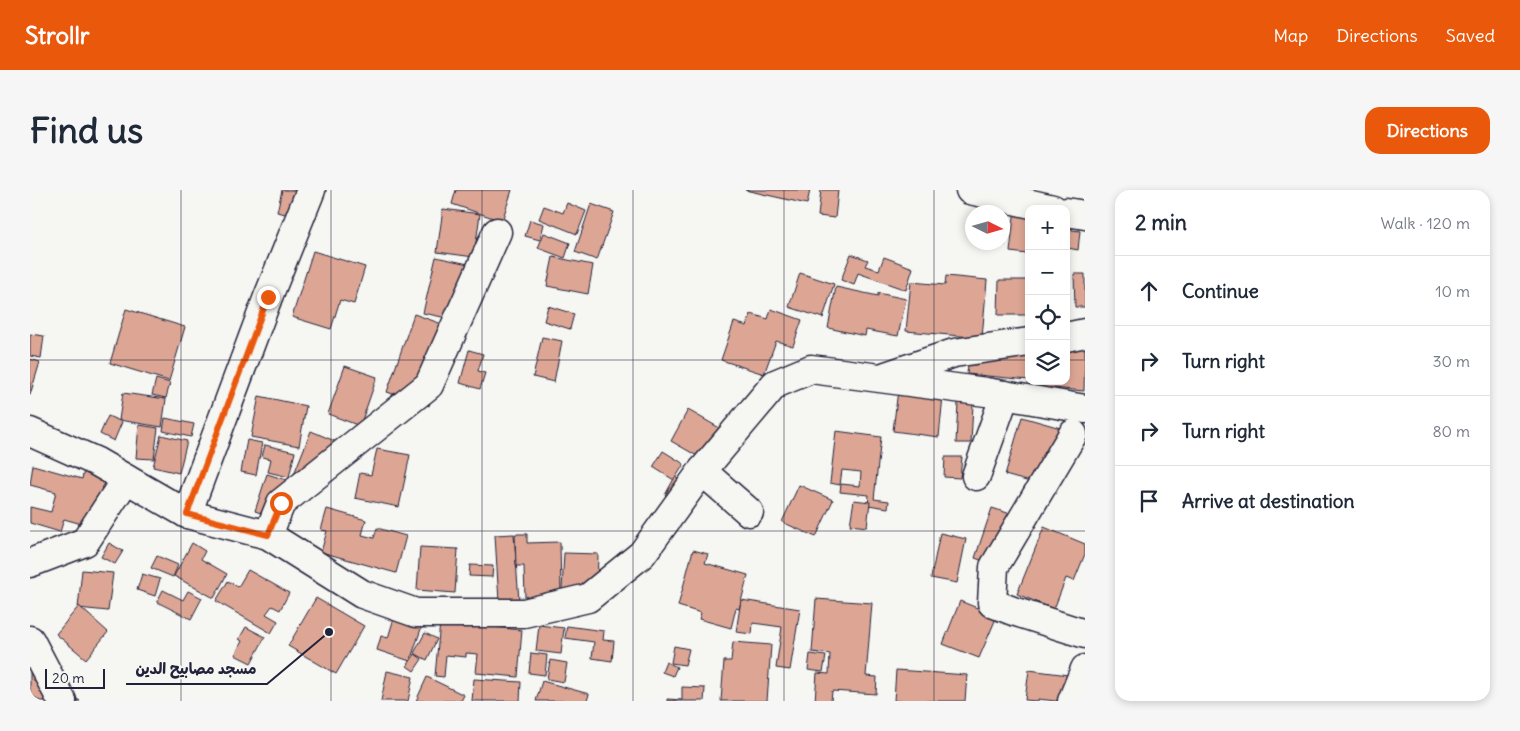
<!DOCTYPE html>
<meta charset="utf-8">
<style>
:root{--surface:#fff;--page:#f6f6f7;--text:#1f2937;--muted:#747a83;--line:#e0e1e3;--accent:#ea580c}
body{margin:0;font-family:Delius,"Playpen Sans Arabic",sans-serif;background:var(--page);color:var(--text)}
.controls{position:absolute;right:15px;top:15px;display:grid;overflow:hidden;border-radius:10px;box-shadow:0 2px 8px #0003}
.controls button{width:45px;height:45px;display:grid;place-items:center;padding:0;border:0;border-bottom:1px solid var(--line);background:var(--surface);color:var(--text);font:25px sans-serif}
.compass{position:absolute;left:935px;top:15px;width:45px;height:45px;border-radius:50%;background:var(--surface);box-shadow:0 2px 8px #0003;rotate:95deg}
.scale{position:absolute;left:15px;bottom:12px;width:60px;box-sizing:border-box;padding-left:5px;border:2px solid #22223b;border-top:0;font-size:14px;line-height:18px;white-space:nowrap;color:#22223b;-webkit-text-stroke:4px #f6f6f2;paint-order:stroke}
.stop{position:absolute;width:15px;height:15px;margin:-11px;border:4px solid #ea580c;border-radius:50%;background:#fff}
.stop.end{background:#ea580c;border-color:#fff;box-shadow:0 1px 5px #0008}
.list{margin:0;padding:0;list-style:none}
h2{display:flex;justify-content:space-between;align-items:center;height:65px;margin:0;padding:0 20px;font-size:21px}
h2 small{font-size:16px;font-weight:400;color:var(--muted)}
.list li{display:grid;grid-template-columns:32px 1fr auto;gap:15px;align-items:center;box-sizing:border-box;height:70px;padding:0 20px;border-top:1px solid var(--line)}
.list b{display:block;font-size:19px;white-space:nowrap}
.list em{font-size:16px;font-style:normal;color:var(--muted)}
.icon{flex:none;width:28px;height:28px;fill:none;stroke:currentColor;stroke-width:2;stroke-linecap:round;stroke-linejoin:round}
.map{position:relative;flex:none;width:1055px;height:511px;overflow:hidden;border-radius:15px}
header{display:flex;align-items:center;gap:30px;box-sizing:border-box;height:70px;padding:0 25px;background:var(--accent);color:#fff}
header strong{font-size:24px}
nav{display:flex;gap:28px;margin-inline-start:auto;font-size:18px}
.intro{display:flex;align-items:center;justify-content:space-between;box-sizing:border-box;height:120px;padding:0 30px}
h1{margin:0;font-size:35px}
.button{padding:12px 22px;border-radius:15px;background:var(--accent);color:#fff;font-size:18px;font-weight:700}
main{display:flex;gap:30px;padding:0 30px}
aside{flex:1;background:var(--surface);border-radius:15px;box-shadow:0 2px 8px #0003}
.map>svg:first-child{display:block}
.building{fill:#dda694;stroke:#22223b}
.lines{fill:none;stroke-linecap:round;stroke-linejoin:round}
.minor-casing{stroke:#22223b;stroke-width:31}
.minor{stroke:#f6f6f2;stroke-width:28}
.route{stroke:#ea580c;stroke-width:6}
.grid{fill:none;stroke:#22223b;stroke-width:1;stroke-opacity:0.55}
.leader{fill:none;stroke:#22223b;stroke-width:2}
.callout-dot{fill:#22223b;stroke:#f6f6f2;stroke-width:2}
.callout-label{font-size:15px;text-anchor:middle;font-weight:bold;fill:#22223b;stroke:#f6f6f2;stroke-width:4;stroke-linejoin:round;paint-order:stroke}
</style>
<header>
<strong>Strollr</strong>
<nav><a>Map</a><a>Directions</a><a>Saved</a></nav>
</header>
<div class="intro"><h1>Find us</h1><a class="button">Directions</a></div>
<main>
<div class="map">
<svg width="1055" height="511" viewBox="0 0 1055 511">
<rect width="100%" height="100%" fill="#f6f6f2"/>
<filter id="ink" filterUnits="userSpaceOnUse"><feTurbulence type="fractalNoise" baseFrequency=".02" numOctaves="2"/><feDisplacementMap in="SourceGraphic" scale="10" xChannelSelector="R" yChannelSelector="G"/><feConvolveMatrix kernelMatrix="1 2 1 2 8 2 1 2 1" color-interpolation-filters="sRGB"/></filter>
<g filter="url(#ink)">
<!-- building -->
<g class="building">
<polygon points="252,0 292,0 285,31 247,22"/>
<polygon points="426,0 482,0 472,31 422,14"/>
<polygon points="715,0 780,0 777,14"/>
<polygon points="791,0 808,0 805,28 788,26"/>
<polygon points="537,13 556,21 547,44 509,29 514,16 533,23"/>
<polygon points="561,14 584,22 567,70 545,62"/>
<polygon points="959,16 974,17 973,35 972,22 959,22"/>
<polygon points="985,18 999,20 999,67 998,64 980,62"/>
<polygon points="413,19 450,24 444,67 407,62"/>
<polygon points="1036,24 1044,25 1042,40 1050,41 1048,60 1038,58 1037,72"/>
<polygon points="500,30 514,34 510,50 495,46"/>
<polygon points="972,37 976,38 975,55 953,54 953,52 972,52"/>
<polygon points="514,43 540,53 535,68 508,58"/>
<polygon points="283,61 335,77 324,114 310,110 301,139 262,127"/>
<polygon points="821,64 838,70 835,76 849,80 854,67 883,78 876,100 828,83 824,95 811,90"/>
<polygon points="406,67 452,77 427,130 393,123"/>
<polygon points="523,67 563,75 558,104 517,96"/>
<polygon points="770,83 804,94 793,128 759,117"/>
<polygon points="1044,84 1055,84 1055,117 1045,117"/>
<polygon points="916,86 957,90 952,148 876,141 881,92 915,95"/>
<polygon points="969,90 999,90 999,125 968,125"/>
<polygon points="806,97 848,106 848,103 876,109 868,146 836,140 835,146 798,138"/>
<polygon points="518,116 544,124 540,139 514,131"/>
<polygon points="96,119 155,137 139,191 80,173"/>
<polygon points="741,119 772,130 763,156 746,151 734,184 691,170 704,132 717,136 721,124 738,129"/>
<polygon points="384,124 426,139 399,216 357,202"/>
<polygon points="0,144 14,146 11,168 0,166"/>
<polygon points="512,147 532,151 524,192 503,187"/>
<polygon points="999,151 999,190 937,184 940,156"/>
<polygon points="1036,154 1055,156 1054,201 1002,196 1002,191 1036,191"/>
<polygon points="439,160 453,164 448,181 455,183 450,199 430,193"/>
<polygon points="0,169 10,172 0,205"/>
<polygon points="315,176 347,187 330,236 298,224"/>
<polygon points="126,189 140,193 136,208 122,205"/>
<polygon points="868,200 913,206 909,247 863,241"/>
<polygon points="93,203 136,209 132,237 89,230"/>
<polygon points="229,206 276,216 269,256 221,247"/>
<polygon points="928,213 943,214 941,253 926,253"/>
<polygon points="658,220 700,244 683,275 641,251"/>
<polygon points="78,226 92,232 84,251 70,244"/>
<polygon points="992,227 1034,239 1018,297 975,285"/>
<polygon points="135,228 164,234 161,247 133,241"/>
<polygon points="109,235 128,238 124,269 106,268"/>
<polygon points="281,241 314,255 298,295 280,288 260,294"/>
<polygon points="806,241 851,247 844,309 859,311 858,318 838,315 839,305 810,302 811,294 830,296 831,282 812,280 810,295 800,293"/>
<polygon points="131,245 157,251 149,283 123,277"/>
<polygon points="217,250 232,253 226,285 211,282"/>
<polygon points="235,255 265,262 259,287 238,282 241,269 232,267"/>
<polygon points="347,259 380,265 369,317 325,308 330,283 341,285"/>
<polygon points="633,261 654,274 644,290 623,277"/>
<polygon points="915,267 932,267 930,288 914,287"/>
<polygon points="3,275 52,289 54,280 91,290 77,341 34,329 30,342 0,333 0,317 21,322 26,302 0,295"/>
<polygon points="237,284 260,291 248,329 225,321"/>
<polygon points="645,287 661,297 651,314 635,305"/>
<polygon points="769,295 803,310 786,347 752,332"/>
<polygon points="824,310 840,312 837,337 820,335"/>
<polygon points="962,318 993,328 976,379 945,368"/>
<polygon points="297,319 336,330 332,345 344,348 347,338 376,346 366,383 291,362 297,341 291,340"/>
<polygon points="1014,337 1055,354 1055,364 1044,391 1036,388 1024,419 987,404"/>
<polygon points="910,343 936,349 927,393 901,388"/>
<polygon points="484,344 489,411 469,412 465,345"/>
<polygon points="485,344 497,344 497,353 530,352 531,406 495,407 494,376 486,376"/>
<polygon points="79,353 93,361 85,374 71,367"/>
<polygon points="162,353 175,361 171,369 197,384 184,408 144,386"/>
<polygon points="390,357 428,359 425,403 387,400"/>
<polygon points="663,360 678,364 675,373 718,385 709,419 706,418 701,438 669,429 671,423 648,416"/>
<polygon points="534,363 568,364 567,400 532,399"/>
<polygon points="127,366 148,375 143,387 121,378"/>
<polygon points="440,375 463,376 462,387 439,386"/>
<polygon points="52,380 83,383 78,421 48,418"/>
<polygon points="218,380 259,403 250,420 242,416 236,424 248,431 241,443 186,411 198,391 208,397"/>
<polygon points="112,384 130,389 125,406 107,400"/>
<polygon points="133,400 153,410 158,401 172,408 161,429 127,412"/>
<polygon points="286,408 334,436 306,484 258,456"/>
<polygon points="786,409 842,413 836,486 847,487 846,504 802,501 801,511 785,511 787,483 799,484 800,464 782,462"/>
<polygon points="711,410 770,419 760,480 746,478 752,437 723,433 722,444 706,442"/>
<polygon points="930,411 967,426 949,468 913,454"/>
<polygon points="49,416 78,442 56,469 26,444"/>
<polygon points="364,428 392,436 380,471 347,460 351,446 358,448"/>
<polygon points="410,432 492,440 488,487 446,483 448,464 436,463 436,467 416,465 414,487 405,486"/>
<polygon points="509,435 534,438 531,464 506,461"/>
<polygon points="537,436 574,441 573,450 584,451 582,471 562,468 564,452 535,448"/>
<polygon points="216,437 235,447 221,473 205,465 212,451 209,449"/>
<polygon points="395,443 407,449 397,470 384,463"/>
<polygon points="703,452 741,455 737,511 691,511 694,471 701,471"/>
<polygon points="644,456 659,459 655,475 641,473"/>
<polygon points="501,463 517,465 515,485 499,483"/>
<polygon points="385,464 392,469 384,481 377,476"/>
<polygon points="780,464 796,466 793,482 778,480"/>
<polygon points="520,470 537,473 534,492 517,489"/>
<polygon points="636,472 647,477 643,486 632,482"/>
<polygon points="0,479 50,511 10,511 0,504"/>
<polygon points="866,480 937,485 935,511 864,511"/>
<polygon points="999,480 1054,487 1051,511 1026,511 1008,509 1008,511 995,510"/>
<polygon points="357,481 383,487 378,511 351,511"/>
<polygon points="397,487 434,505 431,511 386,511"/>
<polygon points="444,489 491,492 490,511 442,511"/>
<polygon points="512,491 559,504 557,511 506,511"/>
<polygon points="652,497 675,498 674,511 637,511 637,509 652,510"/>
</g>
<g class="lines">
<!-- minor casing -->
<g class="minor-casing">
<g id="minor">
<polyline points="940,0 1023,19"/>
<polyline points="1036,22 1055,25"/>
<polyline points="1036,147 1055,143"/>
<polyline points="856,186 924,163 999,152"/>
<polyline points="0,242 67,272 157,324 238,345 332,404 386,423 494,423 558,408 612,364 672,281 745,194 781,179 956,202 1055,219"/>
<polyline points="1043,244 964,377 962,413 983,421 1055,444"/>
<polyline points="672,281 719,322"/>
<polyline points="946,286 975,205"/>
<polyline points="157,324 238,107 281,0"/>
<polyline points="238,345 251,313 399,195 467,42"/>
<polyline points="0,373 55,352 96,289"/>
<polyline points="0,450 32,511"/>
<polyline points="1042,511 1055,479"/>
</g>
</g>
<!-- minor -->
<use href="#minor" class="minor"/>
</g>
</g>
<g class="lines" filter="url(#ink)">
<!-- route -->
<polyline class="route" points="238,107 157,324 238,345 251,313"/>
</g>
<!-- grid -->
<path class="grid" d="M151 0V511M301 0V511M452 0V511M603 0V511M754 0V511M904 0V511M0 170H999M1036 170H1055M0 341H1055"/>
<!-- callouts -->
<path class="leader" d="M299 442L237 494H96"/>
<circle class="callout-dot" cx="299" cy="442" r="5"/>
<g class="callout-label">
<text x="166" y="484">مسجد مصابيح الدين</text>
</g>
</svg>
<div class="controls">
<button>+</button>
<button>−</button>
<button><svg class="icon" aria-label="locate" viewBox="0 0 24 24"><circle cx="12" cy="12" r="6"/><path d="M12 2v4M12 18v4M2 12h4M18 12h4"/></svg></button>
<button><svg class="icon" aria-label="layers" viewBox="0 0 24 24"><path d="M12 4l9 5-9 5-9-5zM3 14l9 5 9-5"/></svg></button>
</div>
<svg class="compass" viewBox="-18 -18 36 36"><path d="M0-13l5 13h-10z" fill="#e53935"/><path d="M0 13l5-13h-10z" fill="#747a83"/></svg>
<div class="scale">20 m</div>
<div class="stop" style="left:251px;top:313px"></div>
<div class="stop end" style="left:238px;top:107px"></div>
</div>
<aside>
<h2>2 min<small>Walk · 120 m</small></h2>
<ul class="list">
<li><svg class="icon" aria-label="ahead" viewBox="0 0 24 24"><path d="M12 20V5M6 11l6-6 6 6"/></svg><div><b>Continue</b></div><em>10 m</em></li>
<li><svg class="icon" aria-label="right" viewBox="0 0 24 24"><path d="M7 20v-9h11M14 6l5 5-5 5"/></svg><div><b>Turn right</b></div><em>30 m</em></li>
<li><svg class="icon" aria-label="right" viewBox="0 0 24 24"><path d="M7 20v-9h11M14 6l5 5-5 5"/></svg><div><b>Turn right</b></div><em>80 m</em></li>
<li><svg class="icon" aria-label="arrive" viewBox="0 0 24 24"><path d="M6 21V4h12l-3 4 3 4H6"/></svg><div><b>Arrive at destination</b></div></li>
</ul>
</aside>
</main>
